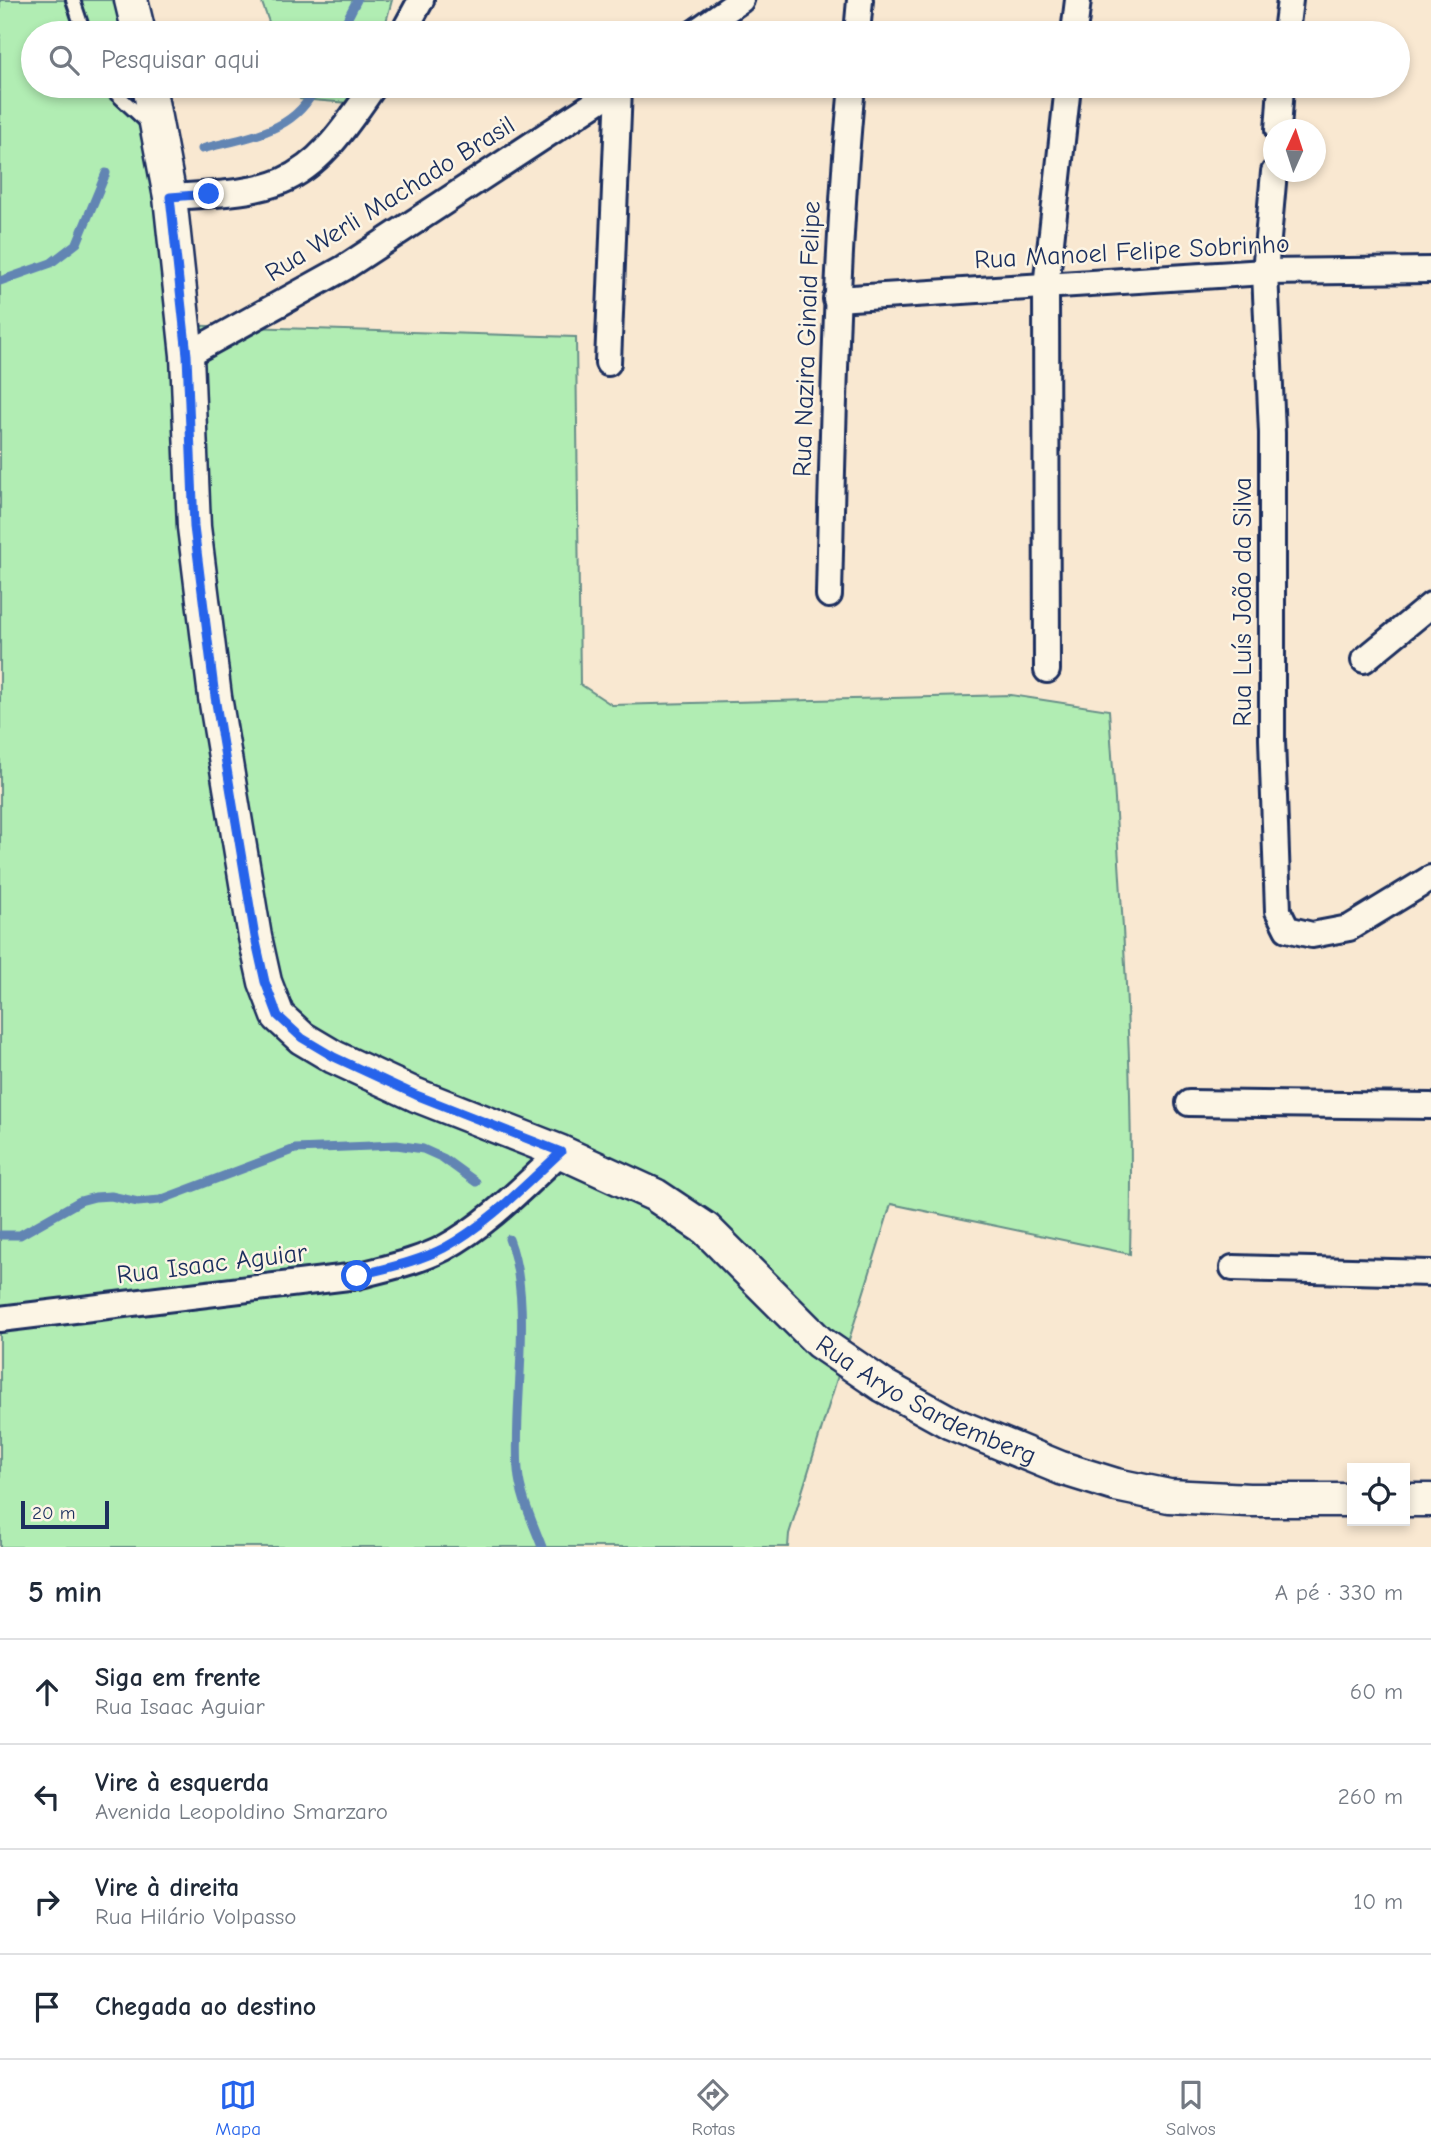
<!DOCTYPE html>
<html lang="pt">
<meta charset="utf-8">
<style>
:root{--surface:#fff;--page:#f2f2f3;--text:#1f2937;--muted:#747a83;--line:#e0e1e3;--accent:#2563eb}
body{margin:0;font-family:"Comic Neue",sans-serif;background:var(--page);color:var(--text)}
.controls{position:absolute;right:21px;bottom:21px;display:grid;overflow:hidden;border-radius:0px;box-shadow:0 4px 10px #0003}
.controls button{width:63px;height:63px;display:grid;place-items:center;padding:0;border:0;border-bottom:2px solid var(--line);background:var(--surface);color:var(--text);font:35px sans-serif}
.compass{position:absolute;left:1263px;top:119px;width:63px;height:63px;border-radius:50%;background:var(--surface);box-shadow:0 4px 10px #0003;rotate:3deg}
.scale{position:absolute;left:21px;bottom:18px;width:88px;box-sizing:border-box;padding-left:7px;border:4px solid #1b2f5e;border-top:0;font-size:19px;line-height:24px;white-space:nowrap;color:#1b2f5e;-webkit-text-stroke:5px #fcf5e5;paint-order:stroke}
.stop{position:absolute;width:21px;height:21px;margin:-16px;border:5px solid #2563eb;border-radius:50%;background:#fff}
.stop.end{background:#2563eb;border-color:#fff;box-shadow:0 2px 7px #0008}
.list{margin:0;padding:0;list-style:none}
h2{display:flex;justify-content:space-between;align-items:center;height:91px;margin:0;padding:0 28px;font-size:30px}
h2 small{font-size:23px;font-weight:400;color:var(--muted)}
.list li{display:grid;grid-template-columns:46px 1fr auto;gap:21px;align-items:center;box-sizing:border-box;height:105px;padding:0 28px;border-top:2px solid var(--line)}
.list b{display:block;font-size:26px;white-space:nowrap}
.list p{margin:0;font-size:23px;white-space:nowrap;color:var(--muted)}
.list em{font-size:23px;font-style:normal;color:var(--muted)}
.icon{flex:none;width:38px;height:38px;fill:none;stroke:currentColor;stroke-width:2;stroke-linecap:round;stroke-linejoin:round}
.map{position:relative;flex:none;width:1431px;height:1547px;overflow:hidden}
.search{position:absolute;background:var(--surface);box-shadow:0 4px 10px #0003;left:21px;right:21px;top:21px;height:77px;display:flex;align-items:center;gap:18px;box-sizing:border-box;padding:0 24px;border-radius:38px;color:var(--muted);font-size:26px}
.sheet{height:511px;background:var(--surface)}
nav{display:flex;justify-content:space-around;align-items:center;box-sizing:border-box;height:98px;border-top:2px solid var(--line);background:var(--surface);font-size:19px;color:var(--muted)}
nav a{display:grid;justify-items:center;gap:4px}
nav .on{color:var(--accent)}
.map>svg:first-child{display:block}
.green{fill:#b1edb3;stroke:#668e88;stroke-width:2}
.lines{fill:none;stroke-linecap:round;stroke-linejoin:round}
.stream{stroke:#6285b3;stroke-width:9}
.service-casing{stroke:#1b2f5e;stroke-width:18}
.minor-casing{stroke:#1b2f5e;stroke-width:30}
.tertiary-casing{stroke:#1b2f5e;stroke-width:37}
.service{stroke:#fcf5e5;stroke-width:12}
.minor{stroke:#fcf5e5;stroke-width:24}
.tertiary{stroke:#fcf5e5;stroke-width:32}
.route{stroke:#2563eb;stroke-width:9}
.labels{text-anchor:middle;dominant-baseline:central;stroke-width:5;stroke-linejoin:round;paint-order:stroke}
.street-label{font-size:26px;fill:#1b2f5e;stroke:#fcf5e5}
</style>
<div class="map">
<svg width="1431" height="1547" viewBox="0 0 1431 1547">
<rect width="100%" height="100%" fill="#f9e8d1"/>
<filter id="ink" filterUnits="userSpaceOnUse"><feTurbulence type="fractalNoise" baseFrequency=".0143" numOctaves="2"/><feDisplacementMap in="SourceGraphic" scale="14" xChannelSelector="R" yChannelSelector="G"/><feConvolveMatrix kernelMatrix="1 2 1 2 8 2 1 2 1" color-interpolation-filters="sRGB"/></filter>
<g filter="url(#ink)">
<!-- green -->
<g class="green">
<path d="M0 0H119L125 33H33V86H134L176 325 576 337 580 684 612 705 1011 695 1109 710C1121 891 1135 1072 1130 1254L891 1204 789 1534 788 1547H0Z"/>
<polygon points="261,0 392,0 383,33 273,33"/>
<polygon points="293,86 365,86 349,103 300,99"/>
</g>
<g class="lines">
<!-- stream -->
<g class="stream">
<polyline points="340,33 357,0"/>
<path d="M202 149C246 137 296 133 316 86"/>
<polyline points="0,281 51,263 77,243 106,173"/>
<polyline points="0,1235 20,1235 80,1201 95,1197 111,1196 138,1202 160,1200 295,1149 397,1145 423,1149 443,1158 476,1182"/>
<path d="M509 1239C534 1304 513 1400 518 1470 520 1496 533 1523 542 1547"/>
</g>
<!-- service casing -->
<g class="service-casing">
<g id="service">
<polyline points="73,0 84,33"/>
<polyline points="108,86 149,124"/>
</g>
</g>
<!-- minor casing -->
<g class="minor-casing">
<g id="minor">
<polyline points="403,33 421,0"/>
<polyline points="694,33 741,0"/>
<polyline points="857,33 860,0"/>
<polyline points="1074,33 1078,0"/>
<polyline points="1286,33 1290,0"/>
<polyline points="1278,130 1281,86"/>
<polyline points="1274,172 1265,272 1272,433 1272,739 1278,911 1287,929 1312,935 1349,928 1431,878"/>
<path d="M170 197C206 194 248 195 282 181 323 164 349 121 374 86"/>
<polyline points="836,299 1265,272 1431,270"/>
<polyline points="187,355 344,268 621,86"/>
<polyline points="608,363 619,88"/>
<path d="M829 595C833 425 836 255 852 86"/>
<polyline points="1364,660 1431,605"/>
<polyline points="1047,670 1046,287 1068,86"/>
<polyline points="1189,1103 1431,1106"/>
<polyline points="1233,1268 1431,1273"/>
<path d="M0 1319 357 1276C386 1268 417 1262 444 1248 488 1224 524 1186 561 1152"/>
</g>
</g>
<!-- tertiary casing -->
<g class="tertiary-casing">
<g id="tertiary">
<polyline points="131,0 139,33"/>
<path id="s1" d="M149 86 170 197 187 355 194 527 215 697 255 937 265 982 278 1016 302 1038 334 1057 416 1095 561 1152 655 1195 706 1229 819 1342 882 1385 951 1423 1061 1468 1116 1485 1169 1496 1249 1500H1352"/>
<polyline points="1405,1500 1431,1500"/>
</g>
</g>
<!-- service -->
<use href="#service" class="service"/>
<!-- minor -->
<use href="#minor" class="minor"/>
<!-- tertiary -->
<use href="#tertiary" class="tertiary"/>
</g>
</g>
<g class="lines" filter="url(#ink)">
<!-- route -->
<path class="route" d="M209 194 170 197 187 355 194 527 215 697 255 937 265 982 278 1016 302 1038 334 1057 416 1095 561 1152C524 1186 488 1224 444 1248 417 1262 386 1268 357 1276"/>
</g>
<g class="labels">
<!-- street labels -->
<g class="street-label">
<text transform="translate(390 199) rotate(-32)">Rua Werli Machado Brasil</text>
<text transform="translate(1132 252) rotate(-3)">Rua Manoel Felipe Sobrinho</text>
<text transform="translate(807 339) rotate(-88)">Rua Nazira Ginaid Felipe</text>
<text transform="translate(1243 602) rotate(-90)">Rua Luís João da Silva</text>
<text transform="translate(212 1264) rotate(-7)">Rua Isaac Aguiar</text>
<text stroke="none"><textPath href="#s1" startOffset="1704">Rua Aryo Sardemberg</textPath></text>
</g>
</g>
</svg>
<div class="controls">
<button><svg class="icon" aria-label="locate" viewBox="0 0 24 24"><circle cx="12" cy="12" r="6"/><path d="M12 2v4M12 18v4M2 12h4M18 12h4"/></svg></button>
</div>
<svg class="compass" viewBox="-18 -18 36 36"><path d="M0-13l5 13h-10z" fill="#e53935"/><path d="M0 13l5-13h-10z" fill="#747a83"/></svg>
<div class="scale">20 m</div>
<div class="stop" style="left:357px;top:1276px"></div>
<div class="stop end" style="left:209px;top:194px"></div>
<div class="search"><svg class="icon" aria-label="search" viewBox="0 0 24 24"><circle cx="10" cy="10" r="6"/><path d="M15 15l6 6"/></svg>Pesquisar aqui</div>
</div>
<section class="sheet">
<h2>5 min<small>A pé · 330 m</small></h2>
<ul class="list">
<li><svg class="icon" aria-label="ahead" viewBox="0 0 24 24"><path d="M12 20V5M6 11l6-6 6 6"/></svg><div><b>Siga em frente</b><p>Rua Isaac Aguiar</p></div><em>60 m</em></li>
<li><svg class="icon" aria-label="left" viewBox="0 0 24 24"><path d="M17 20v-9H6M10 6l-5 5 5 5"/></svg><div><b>Vire à esquerda</b><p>Avenida Leopoldino Smarzaro</p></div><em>260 m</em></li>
<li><svg class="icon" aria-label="right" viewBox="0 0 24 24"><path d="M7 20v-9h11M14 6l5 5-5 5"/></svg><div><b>Vire à direita</b><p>Rua Hilário Volpasso</p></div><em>10 m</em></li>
<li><svg class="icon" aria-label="arrive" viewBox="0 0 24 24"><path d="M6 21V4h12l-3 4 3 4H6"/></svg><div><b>Chegada ao destino</b></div></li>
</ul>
</section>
<nav>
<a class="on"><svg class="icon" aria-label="map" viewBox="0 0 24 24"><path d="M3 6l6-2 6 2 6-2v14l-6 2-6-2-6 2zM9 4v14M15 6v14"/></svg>Mapa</a>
<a><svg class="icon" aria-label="directions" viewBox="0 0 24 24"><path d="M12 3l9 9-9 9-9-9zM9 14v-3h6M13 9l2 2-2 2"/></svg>Rotas</a>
<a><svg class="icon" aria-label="saved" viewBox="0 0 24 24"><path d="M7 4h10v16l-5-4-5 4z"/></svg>Salvos</a>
</nav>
